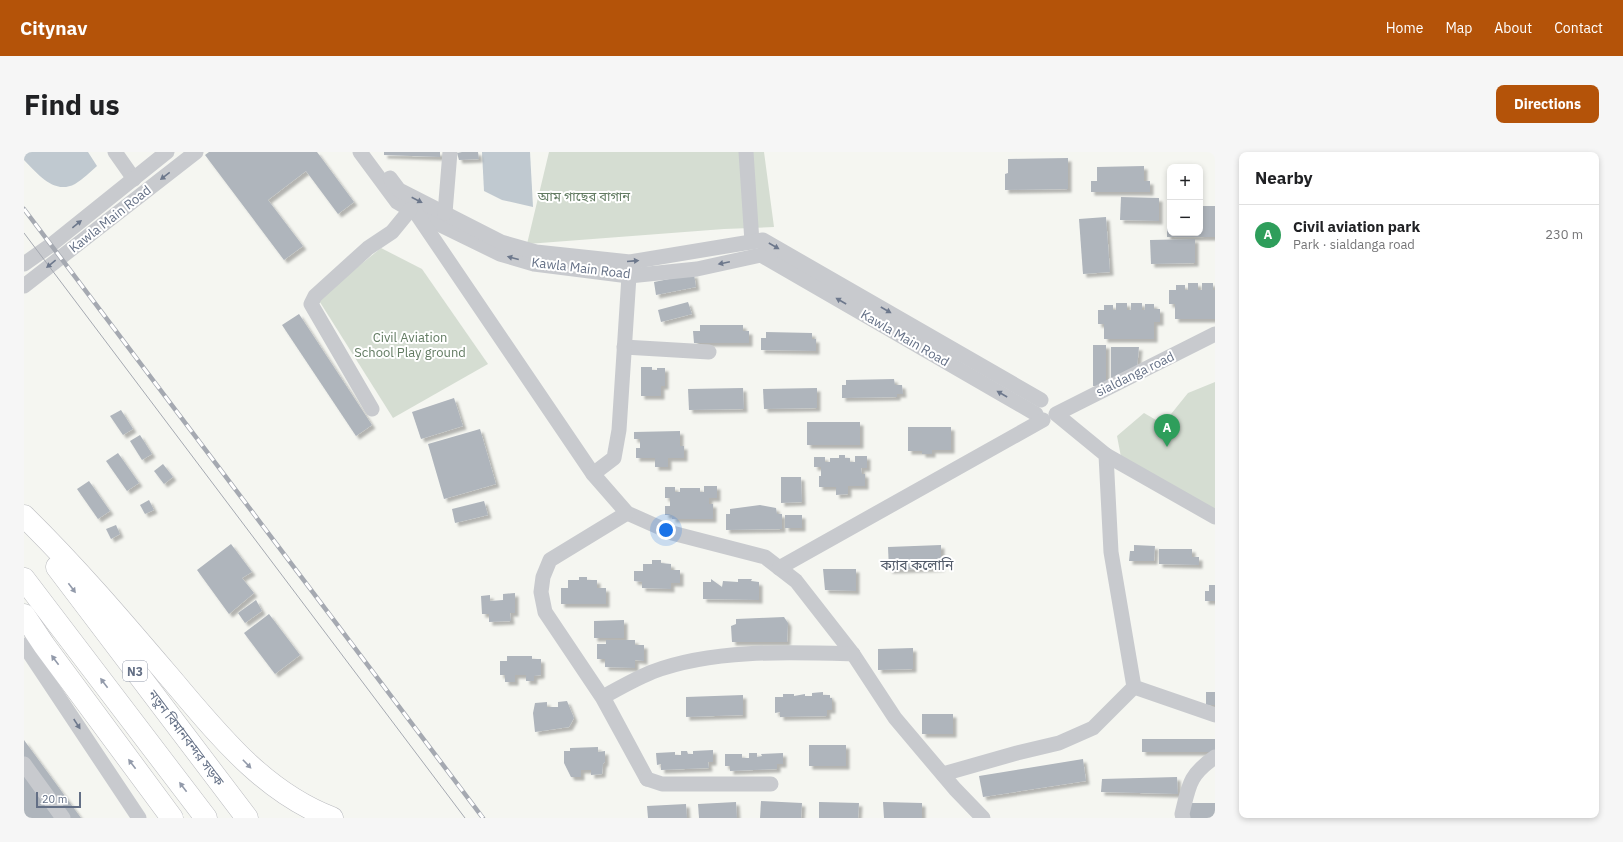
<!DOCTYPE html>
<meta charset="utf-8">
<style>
:root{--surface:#fff;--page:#f6f6f6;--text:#202124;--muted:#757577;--line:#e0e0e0;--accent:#b45309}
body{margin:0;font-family:"IBM Plex Sans","Noto Sans Bengali",sans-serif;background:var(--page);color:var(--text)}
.controls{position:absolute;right:12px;top:12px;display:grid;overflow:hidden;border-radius:8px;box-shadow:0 2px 6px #0003}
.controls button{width:36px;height:36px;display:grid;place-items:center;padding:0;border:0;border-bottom:1px solid var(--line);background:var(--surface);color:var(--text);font:20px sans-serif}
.scale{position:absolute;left:12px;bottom:10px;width:45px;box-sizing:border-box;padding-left:4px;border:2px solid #636f85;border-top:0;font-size:11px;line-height:14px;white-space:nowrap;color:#636f85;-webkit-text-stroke:3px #fff;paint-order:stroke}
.you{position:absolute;left:642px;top:378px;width:14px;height:14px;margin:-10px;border:3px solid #fff;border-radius:50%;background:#1a73e8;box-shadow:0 0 0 6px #1a73e833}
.badge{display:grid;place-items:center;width:26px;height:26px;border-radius:50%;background:var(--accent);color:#fff;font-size:13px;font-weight:700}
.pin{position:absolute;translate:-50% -33px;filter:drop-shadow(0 1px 2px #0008)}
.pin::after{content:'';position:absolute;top:21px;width:14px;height:12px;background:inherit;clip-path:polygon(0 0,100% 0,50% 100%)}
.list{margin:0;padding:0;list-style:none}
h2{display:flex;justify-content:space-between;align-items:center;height:52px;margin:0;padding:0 16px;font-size:17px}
h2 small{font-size:13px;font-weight:400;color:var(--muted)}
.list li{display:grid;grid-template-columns:26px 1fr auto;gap:12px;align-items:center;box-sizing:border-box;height:60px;padding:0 16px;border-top:1px solid var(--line)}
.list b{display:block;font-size:15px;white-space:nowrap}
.list p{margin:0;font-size:13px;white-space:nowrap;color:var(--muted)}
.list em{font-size:13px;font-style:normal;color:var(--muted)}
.map{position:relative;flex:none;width:1191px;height:666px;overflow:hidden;border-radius:8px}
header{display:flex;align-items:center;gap:24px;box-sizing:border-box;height:56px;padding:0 20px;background:var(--accent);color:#fff}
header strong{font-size:19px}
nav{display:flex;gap:22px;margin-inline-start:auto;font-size:14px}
.intro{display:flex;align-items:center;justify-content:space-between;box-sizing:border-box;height:96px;padding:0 24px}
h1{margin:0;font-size:28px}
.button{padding:10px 18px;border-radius:8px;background:var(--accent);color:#fff;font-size:14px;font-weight:700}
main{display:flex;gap:24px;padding:0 24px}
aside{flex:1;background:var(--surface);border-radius:8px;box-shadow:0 2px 6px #0003}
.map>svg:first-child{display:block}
.green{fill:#d5ddd2}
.water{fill:#c0c9d0}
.building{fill:#afb5bc;filter:url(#shadow)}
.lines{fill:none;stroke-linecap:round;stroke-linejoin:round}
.highway-casing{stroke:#babbbf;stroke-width:23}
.minor{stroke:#c8cace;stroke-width:15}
.highway{stroke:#fff;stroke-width:22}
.tram{stroke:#a5a9b1;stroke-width:1}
.rail-casing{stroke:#a5a9b1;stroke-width:4.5}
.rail{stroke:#fff;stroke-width:3;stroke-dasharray:9;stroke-linecap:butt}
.oneway{fill:#6d788c}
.oneway2{fill:#929aaa}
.labels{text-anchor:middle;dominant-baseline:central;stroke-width:4;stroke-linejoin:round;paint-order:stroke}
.shield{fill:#fff;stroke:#929aaa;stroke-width:1}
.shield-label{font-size:12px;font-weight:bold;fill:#636f85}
.park-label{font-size:13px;fill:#627b62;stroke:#fff}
.street-label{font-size:13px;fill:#636f85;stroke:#fff}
.neighbourhood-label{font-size:14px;fill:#515a69;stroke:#fff}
</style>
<header>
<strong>Citynav</strong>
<nav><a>Home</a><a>Map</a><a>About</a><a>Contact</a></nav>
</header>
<div class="intro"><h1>Find us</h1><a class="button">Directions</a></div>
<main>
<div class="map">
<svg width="1191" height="666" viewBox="0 0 1191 666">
<defs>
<filter id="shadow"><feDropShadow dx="3.5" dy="3.5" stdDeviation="1" flood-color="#0004"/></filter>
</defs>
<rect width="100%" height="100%" fill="#f5f6f1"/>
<!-- green -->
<g class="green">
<polygon points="525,0 740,0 750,75 700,77 503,92"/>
<polygon points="357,96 398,117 464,212 369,266 294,147"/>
<polygon points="1191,230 1191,359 1097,305 1093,284 1120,261 1139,272 1164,241"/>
</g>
<!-- water -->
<g class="water">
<path d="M0 0H64L73 14C66 20 59 27 51 32 30 43 14 22 0 8Z"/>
<polygon points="458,0 506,0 509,55 478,48 460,39"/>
</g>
<!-- building -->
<g class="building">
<polygon points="185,0 293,0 330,50 314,62 282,19 244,48 279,94 260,108 181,3"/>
<polygon points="360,0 416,0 416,5 360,3"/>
<polygon points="438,0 454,0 455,7 435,8 433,1"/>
<polygon points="1044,6 1044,37 981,38 981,22 984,21 984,7"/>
<polygon points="1120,14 1120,29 1126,29 1126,40 1067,40 1067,29 1073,29 1073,15"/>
<polygon points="1097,45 1135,46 1135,69 1096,68"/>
<polygon points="1176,54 1191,54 1191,85 1143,85 1143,69 1146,69 1146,81 1176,81"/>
<polygon points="1082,65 1086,120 1059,122 1055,67"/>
<polygon points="1171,87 1171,111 1127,112 1126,88"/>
<polygon points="670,122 672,135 632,143 630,130"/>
<polygon points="1164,131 1174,131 1174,138 1178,138 1178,131 1189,131 1189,138 1191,138 1191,167 1151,167 1151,152 1145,152 1145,138 1152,138 1152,133 1161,133 1161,138 1164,138"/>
<polygon points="664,150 668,162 637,170 634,158"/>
<polygon points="1092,151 1103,151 1103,158 1107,158 1107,151 1118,151 1118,158 1121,158 1121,152 1130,152 1130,157 1136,157 1136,170 1130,170 1130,187 1080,187 1080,172 1074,172 1074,158 1080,158 1080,153 1089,153 1089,158 1092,158"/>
<polygon points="275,162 348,273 332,284 258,173"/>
<polygon points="676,173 719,173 719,179 725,179 725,191 670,191 669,179 676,179"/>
<polygon points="742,180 788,181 788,187 792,187 792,199 737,198 737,186 742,186"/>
<rect x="1069" y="193" width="13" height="41"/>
<polygon points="1087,195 1115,195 1113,216 1087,227"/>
<polygon points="617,215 628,215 628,218 633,218 633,216 641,216 641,234 637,234 637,244 617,244"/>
<polygon points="870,227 871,233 878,233 879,242 873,242 873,245 818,246 818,233 822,233 822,228"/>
<polygon points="719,236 720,257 665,258 664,237"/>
<polygon points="793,236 793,256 740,257 739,237"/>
<polygon points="430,246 439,274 397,287 388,260"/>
<polygon points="97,258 109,277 99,283 86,264"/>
<rect x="783" y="270" width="53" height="23"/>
<polygon points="884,275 927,275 927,298 908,298 908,302 898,302 898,299 884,299"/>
<polygon points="456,277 472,332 420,347 404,292"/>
<polygon points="656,279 656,294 660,294 660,306 644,306 644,315 631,315 631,306 612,306 612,296 616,296 616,287 610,287 610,280"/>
<polygon points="116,283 128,302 118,308 106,289"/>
<polygon points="94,301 115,331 103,339 82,309"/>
<polygon points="815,303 821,303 821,306 826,306 826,310 831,310 831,304 843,304 843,316 837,316 838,322 841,322 841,334 824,334 824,342 812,343 812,335 795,335 795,324 797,324 797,315 790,315 790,305 801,305 801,310 806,310 806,306 815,306"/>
<polygon points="139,312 149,325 140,332 130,319"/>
<polygon points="757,325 777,325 778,350 757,351"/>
<polygon points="65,329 86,359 74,367 53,337"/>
<polygon points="680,334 693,334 693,346 685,346 685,352 689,352 689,367 648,367 648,363 641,363 641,354 646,354 646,346 641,346 641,335 651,335 651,340 656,340 656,336 676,336 676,340 680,340"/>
<polygon points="125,348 130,358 121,362 116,353"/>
<polygon points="460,349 464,363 431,371 428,357"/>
<polygon points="736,353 752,356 753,362 758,362 758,377 702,378 702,362 706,362 706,357"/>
<rect x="761" y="363" width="17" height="13"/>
<polygon points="92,373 96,382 87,387 82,377"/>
<polygon points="207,392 228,420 218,426 230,441 205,462 173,418"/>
<polygon points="917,393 917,416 865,418 864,395"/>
<polygon points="1110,393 1131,394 1130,409 1105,409 1106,399 1110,399"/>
<polygon points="1135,397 1168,397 1168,405 1175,405 1175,413 1135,412"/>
<polygon points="628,408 637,408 637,411 647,412 647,418 656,418 656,431 647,431 647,437 618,436 618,430 610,429 610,419 619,419 619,412 628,412"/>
<polygon points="799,417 832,417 832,439 801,438"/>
<polygon points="555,425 563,425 563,428 573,428 573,436 582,436 582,452 537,452 537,436 544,436 544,428 555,428"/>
<polygon points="687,427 698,435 699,429 714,430 714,427 728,427 727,429 735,430 735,448 679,447 679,430 687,430"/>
<polygon points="1185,433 1191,433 1191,449 1181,449 1181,439 1185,439"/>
<polygon points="491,441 491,461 486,461 487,469 465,470 465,462 458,462 457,444 466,443 466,449 479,448 479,442"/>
<polygon points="232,448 238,459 221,471 214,461"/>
<polygon points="245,462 276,503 251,522 220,481"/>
<polygon points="760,465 764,471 763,490 708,490 707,474 712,472 712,467"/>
<polygon points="600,468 600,486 570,486 570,469"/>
<polygon points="582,488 611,488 611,493 620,493 620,509 611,508 611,516 581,515 581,507 573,507 573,492 582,492"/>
<polygon points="889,496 889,517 854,518 854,497"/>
<polygon points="483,504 508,504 508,507 517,507 517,523 510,524 510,529 502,529 502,523 491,523 491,530 481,530 481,523 476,523 476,509 483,509"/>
<polygon points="799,540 799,543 806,543 806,546 808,546 808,558 803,558 803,564 756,565 756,560 751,561 751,545 759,545 759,542 770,542 770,544 781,542 781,544 788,544 788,541"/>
<rect x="1182" y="540" width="9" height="13"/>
<polygon points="719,543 719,563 662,565 662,545"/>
<polygon points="543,549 550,566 545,575 511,580 509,561 511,551 523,550 523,555 534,555 534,550"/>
<rect x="898" y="562" width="31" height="20"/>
<rect x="1118" y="587" width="73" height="13"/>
<polygon points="0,588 57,666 0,666"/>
<rect x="785" y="593" width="37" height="21"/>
<polygon points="574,595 574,600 581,599 581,610 579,612 578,622 567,623 567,618 557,618 557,625 547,625 540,611 540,599 546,599 546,596"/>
<polygon points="689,598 689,610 684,610 685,616 637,618 637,612 633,613 632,601 651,600 651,603 657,603 657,599 663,599 664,602 669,602 669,599"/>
<polygon points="725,601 733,601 733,605 738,604 737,602 759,601 759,612 753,612 753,617 706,619 706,614 701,614 701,602 718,602 718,606 725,606"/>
<polygon points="1059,607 1062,629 959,645 955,624"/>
<polygon points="1153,625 1154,642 1077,640 1078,627"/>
<polygon points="737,649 778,651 777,666 736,666"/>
<polygon points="712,650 713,666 675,666 674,652"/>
<polygon points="795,650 835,651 834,666 795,666"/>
<polygon points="859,650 898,651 898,666 860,666"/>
<rect x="1162" y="651" width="29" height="15"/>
<polygon points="662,652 663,666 624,666 623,654"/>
</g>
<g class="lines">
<!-- highway casing -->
<g class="highway-casing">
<g id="highway">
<path d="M0 364C51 414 97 468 143 522 191 578 237 639 308 666"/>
<polyline points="33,415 223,666"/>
<polyline points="0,427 182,666"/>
<polyline points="0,463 20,493 148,666"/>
</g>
</g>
<!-- minor -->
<g class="minor">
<polyline points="91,0 110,27"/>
<polyline points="336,0 373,50 392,61 476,102 510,112 605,124 673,117 737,103 1012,262"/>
<polyline points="722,0 728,90"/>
<polyline points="366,26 375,38 477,90 512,100 606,110 739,88 1017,248"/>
<polyline points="392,61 569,322 603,361 648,381 741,405 772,429 829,502 871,566 931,637 959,666"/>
<polyline points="421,61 426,0"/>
<polyline points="0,112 27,93 143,0"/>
<polyline points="0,134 172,0"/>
<polyline points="1191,182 1032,262 1082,303 1087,400 1110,535 1191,563"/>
<polyline points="600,195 685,200"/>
<polyline points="348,257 287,152 291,144 344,96 368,80 386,58"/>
<polyline points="1082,303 1191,365"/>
<polyline points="569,322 590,306 595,278 605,124"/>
<path d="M603 361 526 408 519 425 517 440 521 460 578 545 623 627 579 545C595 536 611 527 628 520 688 497 765 500 829 502"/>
<polyline points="755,416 1019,268"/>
<polyline points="0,493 115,666"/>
<polyline points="0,612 39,666"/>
<polyline points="919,622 993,601 1035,591 1069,576 1110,535"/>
<polyline points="623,627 638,632 747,632"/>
<path d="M1159 666 1158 662C1165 633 1165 623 1191 605"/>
</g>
<!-- highway -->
<use href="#highway" class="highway"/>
<!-- tram -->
<polyline class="tram" points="0,81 441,666"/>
<!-- rail casing -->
<g class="rail-casing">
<polyline id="rail" points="0,57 459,666"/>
</g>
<!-- rail -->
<use href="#rail" class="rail"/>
</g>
<!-- one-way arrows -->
<defs><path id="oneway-solid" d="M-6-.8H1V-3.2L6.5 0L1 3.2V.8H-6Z"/></defs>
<g class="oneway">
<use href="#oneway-solid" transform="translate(141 24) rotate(142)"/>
<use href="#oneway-solid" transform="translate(393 48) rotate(27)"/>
<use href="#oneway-solid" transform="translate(53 72) rotate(-39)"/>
<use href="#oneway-solid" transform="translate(750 94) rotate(30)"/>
<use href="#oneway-solid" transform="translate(489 106) rotate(-165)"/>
<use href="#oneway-solid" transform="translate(609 109) rotate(-5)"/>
<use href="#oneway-solid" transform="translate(700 111) rotate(168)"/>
<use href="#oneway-solid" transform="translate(27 112) rotate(141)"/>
<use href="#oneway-solid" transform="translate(817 149) rotate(-150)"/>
<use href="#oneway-solid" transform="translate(862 158) rotate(30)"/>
<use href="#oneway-solid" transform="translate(978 242) rotate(-150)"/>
<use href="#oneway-solid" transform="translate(53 572) rotate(57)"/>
</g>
<g class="oneway2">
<use href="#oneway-solid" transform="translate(48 436) rotate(53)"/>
<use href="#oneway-solid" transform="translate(31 508) rotate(-127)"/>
<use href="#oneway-solid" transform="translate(80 531) rotate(-127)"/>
<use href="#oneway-solid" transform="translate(108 612) rotate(-127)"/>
<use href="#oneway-solid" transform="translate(223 612) rotate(46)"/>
<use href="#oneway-solid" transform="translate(159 635) rotate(-127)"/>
</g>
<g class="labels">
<!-- shield labels -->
<rect class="shield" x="99" y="509" width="24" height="20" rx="3"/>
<g class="shield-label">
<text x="111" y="519">N3</text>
</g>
<!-- park labels -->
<g class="park-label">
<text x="560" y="44">আম গাছের বাগান</text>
<text x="386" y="185">Civil Aviation<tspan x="386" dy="15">School Play ground</tspan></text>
</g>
<!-- street labels -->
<g class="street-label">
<text transform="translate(86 67) rotate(-38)">Kawla Main Road</text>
<text transform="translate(557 116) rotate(7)">Kawla Main Road</text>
<text transform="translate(881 186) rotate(30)">Kawla Main Road</text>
<text transform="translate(1111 222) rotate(-26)">sialdanga road</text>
<text transform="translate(162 586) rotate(53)">নতুন বিমানবন্দর সড়ক</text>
</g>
<!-- neighbourhood labels -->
<g class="neighbourhood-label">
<text x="893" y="413">ক্যাব কলোনি</text>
</g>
</g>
</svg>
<div class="controls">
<button>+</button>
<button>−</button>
</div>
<div class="scale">20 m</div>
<div class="you"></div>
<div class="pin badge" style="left:1143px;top:295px;background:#2e9e5b">A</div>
</div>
<aside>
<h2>Nearby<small></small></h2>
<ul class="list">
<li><span class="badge" style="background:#2e9e5b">A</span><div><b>Civil aviation park</b><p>Park · sialdanga road</p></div><em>230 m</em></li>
</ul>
</aside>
</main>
